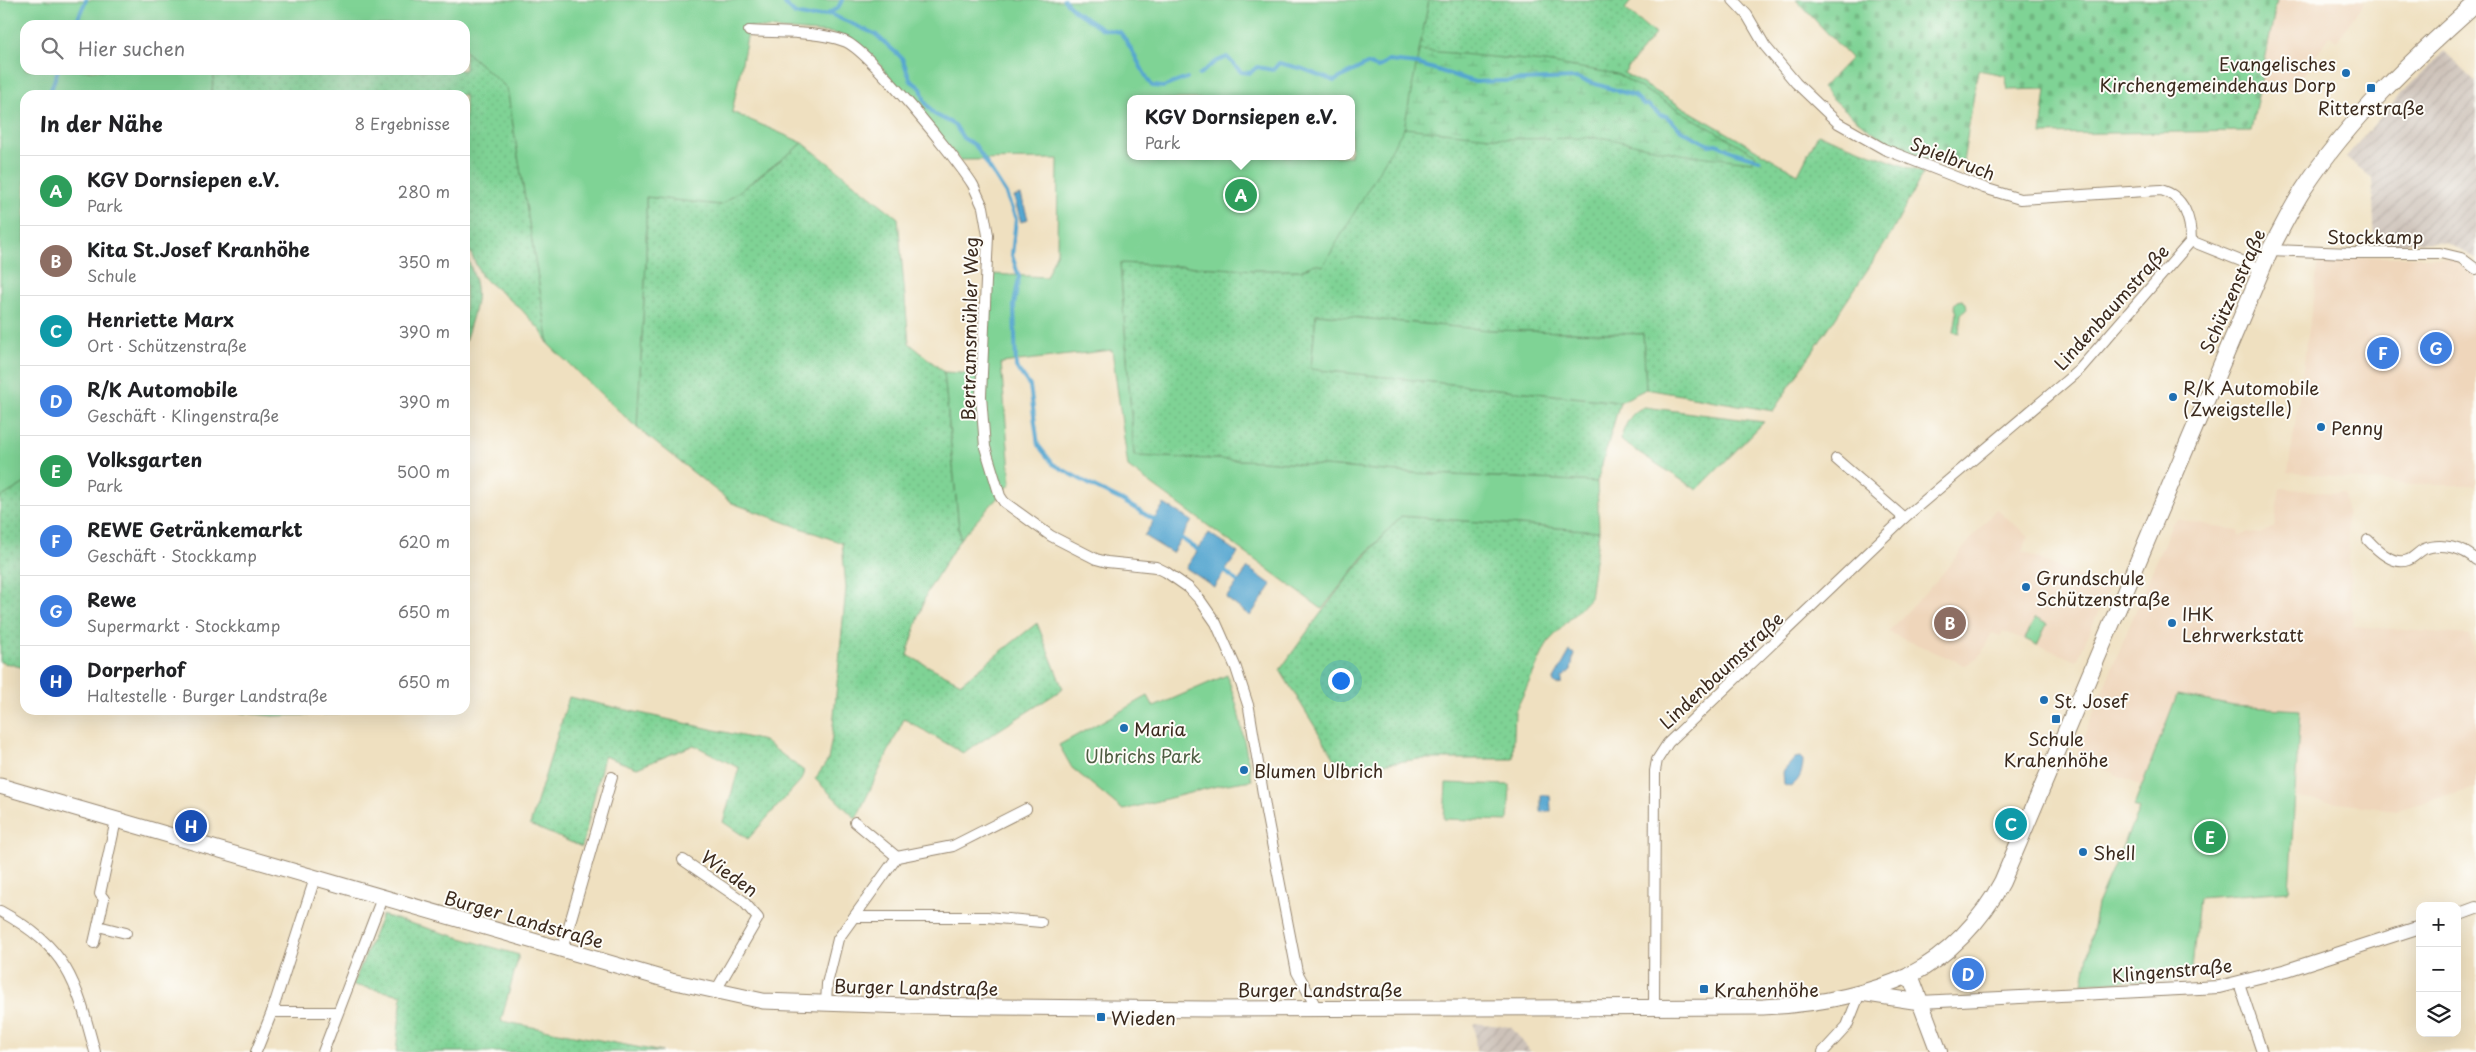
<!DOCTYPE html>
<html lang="de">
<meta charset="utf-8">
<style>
:root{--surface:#fff;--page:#f2f2f2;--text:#202124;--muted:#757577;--line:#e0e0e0;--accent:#1f6fb2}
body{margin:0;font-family:"Playpen Sans",sans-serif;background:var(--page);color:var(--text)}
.controls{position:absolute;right:15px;bottom:15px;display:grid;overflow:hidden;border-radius:10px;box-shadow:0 5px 20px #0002}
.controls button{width:45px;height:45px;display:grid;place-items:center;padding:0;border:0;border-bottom:1px solid var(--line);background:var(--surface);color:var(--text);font:25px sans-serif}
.you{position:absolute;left:1340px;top:680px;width:18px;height:18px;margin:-12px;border:4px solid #fff;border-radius:50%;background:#1a73e8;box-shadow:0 0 0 8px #1a73e833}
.badge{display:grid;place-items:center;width:32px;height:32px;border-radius:50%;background:var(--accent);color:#fff;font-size:16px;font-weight:700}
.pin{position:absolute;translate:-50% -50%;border:2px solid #fff;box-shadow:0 1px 5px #0006}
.popup{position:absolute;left:1127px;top:95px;width:228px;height:65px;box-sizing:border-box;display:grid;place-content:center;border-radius:10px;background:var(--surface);filter:drop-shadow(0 1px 4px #0005);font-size:16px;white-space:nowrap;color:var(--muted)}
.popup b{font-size:19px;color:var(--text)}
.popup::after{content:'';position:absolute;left:50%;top:100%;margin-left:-10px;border:10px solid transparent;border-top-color:var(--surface)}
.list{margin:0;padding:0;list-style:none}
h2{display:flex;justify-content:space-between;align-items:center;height:65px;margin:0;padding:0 20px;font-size:21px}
h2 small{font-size:16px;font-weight:400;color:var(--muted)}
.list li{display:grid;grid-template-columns:32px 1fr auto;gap:15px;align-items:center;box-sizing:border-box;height:70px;padding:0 20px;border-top:1px solid var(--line)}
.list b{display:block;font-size:19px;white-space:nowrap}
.list p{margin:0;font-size:16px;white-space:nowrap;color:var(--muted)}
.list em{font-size:16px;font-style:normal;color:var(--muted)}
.icon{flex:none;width:28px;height:28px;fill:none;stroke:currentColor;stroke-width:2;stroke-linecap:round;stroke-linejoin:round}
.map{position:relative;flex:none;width:2476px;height:1052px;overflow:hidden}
.search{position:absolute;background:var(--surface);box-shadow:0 5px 20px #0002;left:20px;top:20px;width:450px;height:55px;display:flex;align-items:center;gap:12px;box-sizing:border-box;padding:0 18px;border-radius:15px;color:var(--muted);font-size:19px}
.panel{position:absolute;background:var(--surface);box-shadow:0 5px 20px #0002;left:20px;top:90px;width:450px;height:625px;border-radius:15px}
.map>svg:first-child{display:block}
.built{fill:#efd6bb}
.industrial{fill:url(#industrial-furrows)}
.grass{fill:url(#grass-dots);stroke:#5d7e5a}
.wetland{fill:url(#wetland-marsh);stroke:#5d7e5a}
.cemetery{fill:url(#cemetery-stones);stroke:#5d7e5a}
.green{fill:#7fd395;stroke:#5d7e5a;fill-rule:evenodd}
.water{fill:#55a6d0;stroke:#486877}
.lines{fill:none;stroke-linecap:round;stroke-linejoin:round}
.stream{stroke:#55a6d0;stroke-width:4}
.minor-casing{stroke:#95856f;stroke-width:12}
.tertiary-casing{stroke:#95856f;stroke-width:14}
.secondary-casing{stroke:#95856f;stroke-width:17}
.primary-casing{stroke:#95856f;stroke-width:18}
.minor{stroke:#fff;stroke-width:10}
.tertiary{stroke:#fff;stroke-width:12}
.secondary{stroke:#fff;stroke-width:15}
.primary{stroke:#fff;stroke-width:16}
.poi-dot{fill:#1f6fb2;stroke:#fdfcf7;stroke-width:2}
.labels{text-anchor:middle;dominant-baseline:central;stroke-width:4;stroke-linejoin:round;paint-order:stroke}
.poi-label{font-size:18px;fill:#3b2a1e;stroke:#fdfcf7;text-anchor:start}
.street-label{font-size:18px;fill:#3b2a1e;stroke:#fdfcf7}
.park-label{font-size:18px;fill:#4f5d42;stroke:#fdfcf7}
</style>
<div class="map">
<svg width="2476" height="1052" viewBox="0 0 2476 1052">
<defs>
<pattern id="industrial-furrows" width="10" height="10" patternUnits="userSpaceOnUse" patternTransform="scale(1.25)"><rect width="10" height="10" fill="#cdc2b9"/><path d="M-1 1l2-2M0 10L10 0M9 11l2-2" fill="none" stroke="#b1a79f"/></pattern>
<pattern id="grass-dots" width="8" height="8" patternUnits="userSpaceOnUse" patternTransform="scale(1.25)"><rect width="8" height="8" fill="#7fd395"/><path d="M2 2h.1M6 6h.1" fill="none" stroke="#6fb580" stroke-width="1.8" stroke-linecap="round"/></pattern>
<pattern id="wetland-marsh" width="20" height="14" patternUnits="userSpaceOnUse" patternTransform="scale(1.25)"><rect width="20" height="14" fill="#7fd395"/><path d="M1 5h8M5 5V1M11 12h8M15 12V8" fill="none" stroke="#6fb580"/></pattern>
<pattern id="cemetery-stones" width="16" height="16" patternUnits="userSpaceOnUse" patternTransform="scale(1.25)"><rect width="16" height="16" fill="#7fd395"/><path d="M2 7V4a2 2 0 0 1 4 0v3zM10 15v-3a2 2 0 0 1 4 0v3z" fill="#6fb580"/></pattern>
</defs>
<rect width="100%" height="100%" fill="#fdfcf7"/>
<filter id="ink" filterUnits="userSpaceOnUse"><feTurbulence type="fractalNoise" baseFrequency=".02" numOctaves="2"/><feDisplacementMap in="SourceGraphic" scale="10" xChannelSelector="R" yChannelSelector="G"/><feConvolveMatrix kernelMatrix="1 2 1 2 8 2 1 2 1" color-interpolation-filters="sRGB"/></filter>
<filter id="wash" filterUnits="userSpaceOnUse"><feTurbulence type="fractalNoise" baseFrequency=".0096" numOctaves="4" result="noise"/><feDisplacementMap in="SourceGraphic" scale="20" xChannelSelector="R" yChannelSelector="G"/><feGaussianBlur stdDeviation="1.12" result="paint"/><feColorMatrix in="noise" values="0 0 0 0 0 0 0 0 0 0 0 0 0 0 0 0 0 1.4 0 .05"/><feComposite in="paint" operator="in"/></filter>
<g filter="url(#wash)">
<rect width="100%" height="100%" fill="#efe0c0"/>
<!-- built -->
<g class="built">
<polygon points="2277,0 2360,0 2364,2 2337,41 2330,36 2313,59 2317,64 2284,88 2261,84"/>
<polygon points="2370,257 2441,257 2452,259 2476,273 2475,485 2412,485 2288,472 2319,258"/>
<polygon points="2280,488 2345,494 2353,626 2470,635 2476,665 2476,788 2396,810 2296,798 2300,710 2234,706 2177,695 2142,787 2076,755 2172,523 2178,519 2237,530 2240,536 2248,532 2260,534 2274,527"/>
<polygon points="1996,509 2029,536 2022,551 2108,590 2077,661 2003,631 2000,636 1992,633 1980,656 1965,665 1888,632 1937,580"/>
</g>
<!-- industrial -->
<g class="industrial">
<polygon points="2444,51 2476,82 2476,258 2446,243 2414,242 2375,245 2372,178 2346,157 2397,98"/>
<polygon points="1474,1023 1511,1027 1531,1052 1476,1052"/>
</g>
<!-- grass -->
<g class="grass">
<polygon points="1429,0 1632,0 1625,9 1655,34 1624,73 1798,174 1818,134 1923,173 1890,236 1773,411 1646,389 1643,334 1489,330 1316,314 1311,369 1620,402 1597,482 1410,473 1262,461 1134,456 1120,263 1256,270 1301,270 1315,264 1418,50"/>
<polygon points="465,51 507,88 549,345 541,331 521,309 482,277 465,241 465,95 211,95 215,70 465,70"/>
<polygon points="803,143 898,218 909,343 944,372 960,539 926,594 907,655 961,683 1037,623 1063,689 963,753 904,719 856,819 815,779 828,760 832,737 846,588 842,543 732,503 637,428 646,262 646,197 721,205"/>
<path d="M465 253C483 294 477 301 465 342Z"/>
<path d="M1644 407 1764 422 1697 490 1620 440C1625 426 1629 413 1644 407Z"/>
<polygon points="25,483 25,668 0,662 0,498"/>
<path d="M1401 516 1599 531 1590 598 1548 642 1515 712 1513 759H1420L1341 769 1280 670C1318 616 1356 564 1401 516Z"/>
<polygon points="569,697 764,741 804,771 801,780 748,839 723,822 739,768 694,745 637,768 604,756 582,847 530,825"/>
<polygon points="215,710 340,710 339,714 273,716"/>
<polygon points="382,915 519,955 501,1021 662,1052 396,1052 402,995 353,985"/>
</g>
<!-- wetland -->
<polygon class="wetland" points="1418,50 1545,62 1617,74 1756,155 1751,162 1680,154 1605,138 1510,139 1404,128"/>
<!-- cemetery -->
<path class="cemetery" d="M1796 0H2277L2251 131 2041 134 2046 89 2008 90 2005 75 1978 70 1963 162C1952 161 1938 163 1928 160 1886 146 1852 118 1822 88L1851 58Z"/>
<!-- green -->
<g class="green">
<path d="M0 0H1429L1404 128 1323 266 1315 264 1301 270H1256L1120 263 1134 456 1262 461 1410 473 1597 482 1599 531 1401 516 1365 555 1322 609 1128 467 1112 350 1001 363 1011 483 960 539 944 372 978 374 990 274 1046 277 1057 252 1058 159 960 160 880 65 852 38 833 33 749 27 732 112 803 143 721 205 646 197V262L637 428 549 345 507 88 465 51V25H25V70H215L211 95H25V483L0 498ZM1131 99H1351V156H1131Z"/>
<polygon points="1962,300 1966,303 1967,309 1961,314 1959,333 1954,332 1957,313 1954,305 1957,301"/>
<polygon points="1316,314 1489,330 1643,334 1646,389 1620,402 1311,369"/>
<polygon points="2035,618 2047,624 2037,645 2025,639"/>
<polygon points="1227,675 1237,706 1252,780 1221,785 1123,810 1072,768 1059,745 1148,696 1154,707"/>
<polygon points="2177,695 2234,706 2300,710 2289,891 2199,898 2191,979 2083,983 2097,904 2139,809 2134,806"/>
<polygon points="1446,783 1510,785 1508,821 1444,819"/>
</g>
<!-- water -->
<g class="water">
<polygon points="1021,195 1028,219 1021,222 1014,197"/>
<polygon points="1164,504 1192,521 1172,553 1144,536"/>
<polygon points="1209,533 1238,553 1214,587 1186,568"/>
<polygon points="1248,568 1272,585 1250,616 1226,598"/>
<polygon points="1570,651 1574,654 1571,670 1562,678 1562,684 1556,685 1553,681"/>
<path d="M1800 757 1803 760C1803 771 1800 781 1790 787L1784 785 1783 772 1795 758Z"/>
<polygon points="1541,795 1550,795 1551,811 1541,812"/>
</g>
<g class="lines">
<!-- stream -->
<g class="stream">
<polyline points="781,0 795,14 810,17 830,14 875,34 902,58 911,81 921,88 925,102 934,114 955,125 963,138 975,145 1006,194 1016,219 1012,255 1019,277 1014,305 1016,367 1030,386 1038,445 1053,464 1096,488 1121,500 1158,522"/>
<path d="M1064 0 1075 11 1103 29 1120 32C1133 49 1140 68 1152 86L1163 87 1187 78"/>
<polyline points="829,13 838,8 842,0"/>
<polyline points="75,25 86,0"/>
<polyline points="1199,75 1215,62 1227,57 1241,72 1250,73 1257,67 1273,70 1279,63 1303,69 1334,81 1367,64 1378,68 1388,61 1418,64 1475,82 1576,78 1635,96 1644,105 1648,105 1660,115 1666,116 1681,130 1709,145 1717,144 1733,152 1760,160"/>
<polyline points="49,95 58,70"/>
<polyline points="1178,536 1201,552"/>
<polyline points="1222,569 1238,582"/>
</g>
</g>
</g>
<g filter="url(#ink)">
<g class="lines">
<!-- minor casing -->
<g class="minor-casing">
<g id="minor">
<path d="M1733 0 1747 15 1765 46 1796 83 1838 123 1884 149 1984 188 2020 199 2161 190C2184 196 2191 219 2191 241"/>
<path d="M749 31C777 33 817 31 844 41 868 49 957 159 973 185L983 207 988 235 981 396 985 447 1000 496 1004 502 1051 536 1096 559 1107 562 1156 567 1166 572 1189 588 1200 600 1216 623 1236 668 1249 708 1266 812 1297 972 1316 1007"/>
<polyline points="2270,250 2350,253 2440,253 2461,258 2476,269"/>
<polyline points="1836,459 1904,518"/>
<path d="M2368 540C2377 550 2393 566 2408 560 2414 558 2418 552 2424 549 2441 542 2464 548 2476 560"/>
<polyline points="855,822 897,857"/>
<polyline points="683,860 743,901 758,918 715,992"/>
<path d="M0 911C68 948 76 981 95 1052"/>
<polyline points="854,917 987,917 1041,922"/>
<polyline points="98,926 126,933"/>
<polyline points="94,943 104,899 100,894 116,820"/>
<polyline points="562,950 612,777"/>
<polyline points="2239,983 2262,1052"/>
<polyline points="826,1004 827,984 838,939 897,857 953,846 1026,809"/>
<polyline points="1654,1008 1655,771 1657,760 1668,743 1904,518 2079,370 2191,241 2261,269"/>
<polyline points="272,1012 336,1012"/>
<polyline points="256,1052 272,1012 315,878"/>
<polyline points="323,1052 382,898"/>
<polyline points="1823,1052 1847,1026 1860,993"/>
</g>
</g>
<!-- tertiary casing -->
<g class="tertiary-casing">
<g id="tertiary">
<polyline points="2457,915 2476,908"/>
<polyline points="1920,1002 2219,987 2287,970 2420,927"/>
</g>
</g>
<!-- secondary casing -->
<g class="secondary-casing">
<g id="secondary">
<path d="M0 786 671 981 763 1001 907 1006 1207 1009 1763 1007C1814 1005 1863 996 1910 975"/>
<polyline points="1861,993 1920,1002"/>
</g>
</g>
<!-- primary casing -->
<g class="primary-casing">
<path id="primary" d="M1939 1052 1910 975C1948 956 1982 920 2002 882L2270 250C2281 230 2291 209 2303 190 2349 119 2413 59 2476 3"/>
</g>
<!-- minor -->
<use href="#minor" class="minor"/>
<!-- tertiary -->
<use href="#tertiary" class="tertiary"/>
<!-- secondary -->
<use href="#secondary" class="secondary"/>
<!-- primary -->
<use href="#primary" class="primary"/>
</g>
</g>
<!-- markers -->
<g class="poi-dot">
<circle cx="2346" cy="73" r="5"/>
<rect x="2366" y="83" width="10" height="10" rx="2.5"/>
<circle cx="2173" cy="397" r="5"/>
<circle cx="2321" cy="427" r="5"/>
<circle cx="2026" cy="587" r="5"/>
<circle cx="2172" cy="623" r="5"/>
<circle cx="2044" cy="700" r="5"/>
<rect x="2051" y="714" width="10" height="10" rx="2.5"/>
<circle cx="1124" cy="728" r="5"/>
<circle cx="1244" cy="770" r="5"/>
<circle cx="2083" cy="852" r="5"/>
<rect x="1699" y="984" width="10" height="10" rx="2.5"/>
<rect x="1096" y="1012" width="10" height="10" rx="2.5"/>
</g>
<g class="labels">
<!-- poi labels -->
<g class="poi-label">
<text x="2336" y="63" text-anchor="end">Evangelisches<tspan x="2336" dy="21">Kirchengemeindehaus Dorp</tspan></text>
<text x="2371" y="107" text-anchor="middle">Ritterstraße</text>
<text x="2183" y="387">R/K Automobile<tspan x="2183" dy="21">(Zweigstelle)</tspan></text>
<text x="2331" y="427">Penny</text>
<text x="2036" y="577">Grundschule<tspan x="2036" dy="21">Schützenstraße</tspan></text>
<text x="2182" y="613">IHK<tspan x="2182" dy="21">Lehrwerkstatt</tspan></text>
<text x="2054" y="700">St. Josef</text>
<text x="1134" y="728">Maria</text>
<text x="2056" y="738" text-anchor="middle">Schule<tspan x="2056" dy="21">Krahenhöhe</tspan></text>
<text x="1254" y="770">Blumen Ulbrich</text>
<text x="2093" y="852">Shell</text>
<text x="1714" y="989">Krahenhöhe</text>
<text x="1111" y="1017">Wieden</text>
</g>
<!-- street labels -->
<g class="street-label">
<text transform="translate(1953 158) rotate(21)">Spielbruch</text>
<text x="2375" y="236">Stockkamp</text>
<text transform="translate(2232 291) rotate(-66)">Schützenstraße</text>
<text transform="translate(2111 307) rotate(-48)">Lindenbaumstraße</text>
<text transform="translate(969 329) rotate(-89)">Bertramsmühler Weg</text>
<text transform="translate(1721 670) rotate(-43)">Lindenbaumstraße</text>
<text transform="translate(730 873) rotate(36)">Wieden</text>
<text transform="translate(524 919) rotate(16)">Burger Landstraße</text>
<text transform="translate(2172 970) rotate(-5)">Klingenstraße</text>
<text transform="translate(916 987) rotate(1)">Burger Landstraße</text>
<text x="1320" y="989">Burger Landstraße</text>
</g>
<!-- park labels -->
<g class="park-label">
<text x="1143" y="755">Ulbrichs Park</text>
</g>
</g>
</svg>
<div class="controls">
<button>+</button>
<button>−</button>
<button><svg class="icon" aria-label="layers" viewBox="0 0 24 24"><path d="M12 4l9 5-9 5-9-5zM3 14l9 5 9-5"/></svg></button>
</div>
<div class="you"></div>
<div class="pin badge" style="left:1241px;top:195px;background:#2e9e5b">A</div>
<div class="popup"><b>KGV Dornsiepen e.V.</b>Park</div>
<div class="pin badge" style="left:1950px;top:623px;background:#8d6e63">B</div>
<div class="pin badge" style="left:2011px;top:824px;background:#0f9aa8">C</div>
<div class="pin badge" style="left:1968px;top:974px;background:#3f7fe0">D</div>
<div class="pin badge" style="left:2210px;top:837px;background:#2e9e5b">E</div>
<div class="pin badge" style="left:2383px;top:353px;background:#3f7fe0">F</div>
<div class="pin badge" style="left:2436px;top:348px;background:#3f7fe0">G</div>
<div class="pin badge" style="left:191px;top:826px;background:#1a4fb4">H</div>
<div class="search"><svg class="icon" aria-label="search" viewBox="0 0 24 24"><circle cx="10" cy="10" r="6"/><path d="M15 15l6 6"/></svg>Hier suchen</div>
<section class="panel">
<h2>In der Nähe<small>8 Ergebnisse</small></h2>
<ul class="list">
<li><span class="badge" style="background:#2e9e5b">A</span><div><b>KGV Dornsiepen e.V.</b><p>Park</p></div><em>280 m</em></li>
<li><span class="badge" style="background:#8d6e63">B</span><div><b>Kita St.Josef Kranhöhe</b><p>Schule</p></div><em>350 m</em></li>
<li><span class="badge" style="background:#0f9aa8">C</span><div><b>Henriette Marx</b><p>Ort · Schützenstraße</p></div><em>390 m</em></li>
<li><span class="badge" style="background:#3f7fe0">D</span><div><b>R/K Automobile</b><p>Geschäft · Klingenstraße</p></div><em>390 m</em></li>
<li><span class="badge" style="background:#2e9e5b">E</span><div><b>Volksgarten</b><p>Park</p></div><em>500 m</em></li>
<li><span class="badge" style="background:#3f7fe0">F</span><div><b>REWE Getränkemarkt</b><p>Geschäft · Stockkamp</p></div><em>620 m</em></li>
<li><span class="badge" style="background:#3f7fe0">G</span><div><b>Rewe</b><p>Supermarkt · Stockkamp</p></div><em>650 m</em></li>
<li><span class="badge" style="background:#1a4fb4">H</span><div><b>Dorperhof</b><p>Haltestelle · Burger Landstraße</p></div><em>650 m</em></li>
</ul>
</section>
</div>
